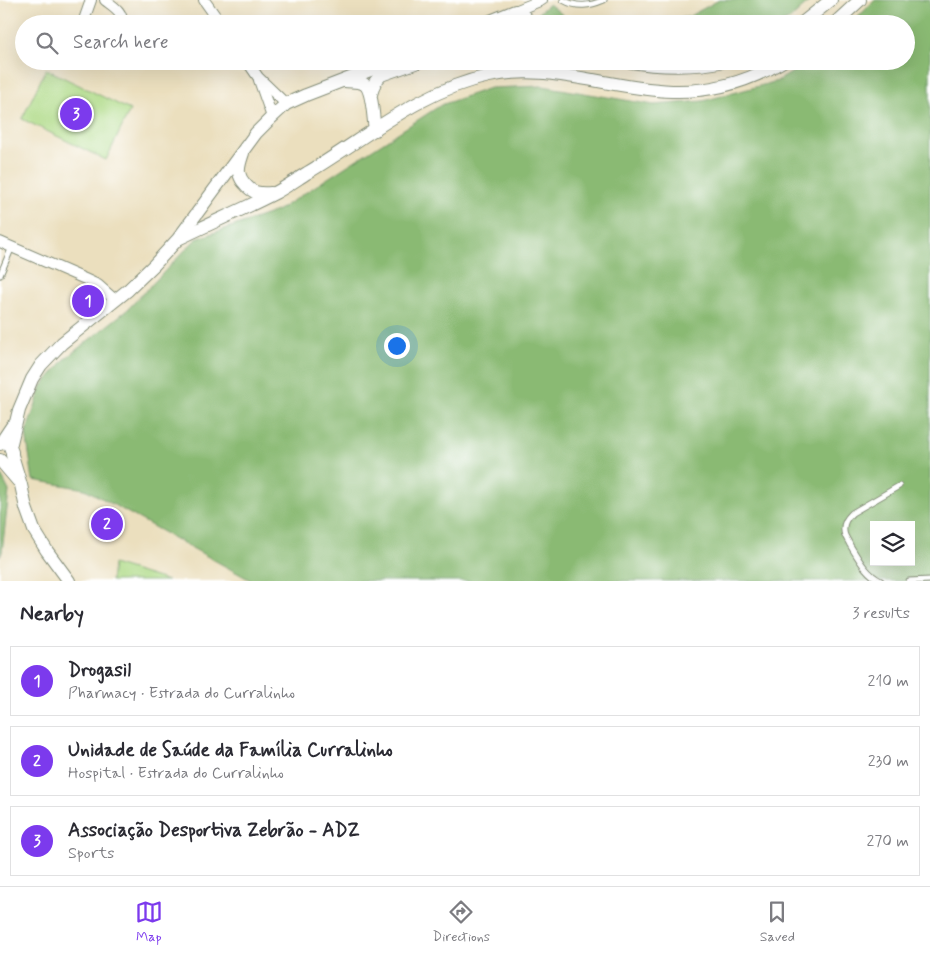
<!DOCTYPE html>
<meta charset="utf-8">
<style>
:root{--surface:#fff;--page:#f2f2f3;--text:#2b2b33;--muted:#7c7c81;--line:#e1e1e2;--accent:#7c3aed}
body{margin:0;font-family:Mynerve,sans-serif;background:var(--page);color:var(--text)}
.controls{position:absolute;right:15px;bottom:15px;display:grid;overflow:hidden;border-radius:0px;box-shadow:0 5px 20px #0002}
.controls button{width:45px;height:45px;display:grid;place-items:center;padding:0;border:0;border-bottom:1px solid var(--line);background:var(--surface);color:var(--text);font:25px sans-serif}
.you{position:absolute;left:396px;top:345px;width:18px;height:18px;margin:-12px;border:4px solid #fff;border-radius:50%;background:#1a73e8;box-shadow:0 0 0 8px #1a73e833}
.badge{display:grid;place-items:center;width:32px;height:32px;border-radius:50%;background:var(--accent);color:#fff;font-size:16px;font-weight:700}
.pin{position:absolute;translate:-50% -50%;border:2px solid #fff;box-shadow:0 1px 5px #0006}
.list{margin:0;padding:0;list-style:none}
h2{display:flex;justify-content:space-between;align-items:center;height:65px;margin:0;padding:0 20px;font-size:21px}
h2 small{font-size:16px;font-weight:400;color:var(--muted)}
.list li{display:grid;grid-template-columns:32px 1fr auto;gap:15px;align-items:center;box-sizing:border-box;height:70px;margin:0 10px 10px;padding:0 10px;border:1px solid var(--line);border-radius:0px}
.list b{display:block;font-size:19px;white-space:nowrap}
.list p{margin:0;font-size:16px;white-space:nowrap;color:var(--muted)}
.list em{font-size:16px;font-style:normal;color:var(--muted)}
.icon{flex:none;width:28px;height:28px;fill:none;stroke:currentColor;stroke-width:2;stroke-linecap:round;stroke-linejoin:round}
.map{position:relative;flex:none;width:930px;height:581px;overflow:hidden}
.search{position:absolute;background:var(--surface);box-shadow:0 5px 20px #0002;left:15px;right:15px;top:15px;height:55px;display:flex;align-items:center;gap:12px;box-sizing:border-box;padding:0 18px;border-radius:28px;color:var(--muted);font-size:19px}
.sheet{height:305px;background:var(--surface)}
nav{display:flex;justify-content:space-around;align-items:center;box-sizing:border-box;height:70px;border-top:1px solid var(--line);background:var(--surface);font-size:14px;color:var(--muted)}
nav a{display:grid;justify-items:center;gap:2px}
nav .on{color:var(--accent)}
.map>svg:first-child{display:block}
.green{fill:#aeda86;stroke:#668c5d}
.forest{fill:#8aba73;stroke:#547c54;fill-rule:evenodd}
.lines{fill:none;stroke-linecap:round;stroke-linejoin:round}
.service-casing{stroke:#858e79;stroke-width:7}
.minor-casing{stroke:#858e79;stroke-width:12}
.tertiary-casing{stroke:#858e79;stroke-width:14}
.service{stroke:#fff;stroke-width:5}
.minor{stroke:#fff;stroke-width:10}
.tertiary{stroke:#fff;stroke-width:12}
</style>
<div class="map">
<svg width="930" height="581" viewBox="0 0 930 581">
<rect width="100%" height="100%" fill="#fff"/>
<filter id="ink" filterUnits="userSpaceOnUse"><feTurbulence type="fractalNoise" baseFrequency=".02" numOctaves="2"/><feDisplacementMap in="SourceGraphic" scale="10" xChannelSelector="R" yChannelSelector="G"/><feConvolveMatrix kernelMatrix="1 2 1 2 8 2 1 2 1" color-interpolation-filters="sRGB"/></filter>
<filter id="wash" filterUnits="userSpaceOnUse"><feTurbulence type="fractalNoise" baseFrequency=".0096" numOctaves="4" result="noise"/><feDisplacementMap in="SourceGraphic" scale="20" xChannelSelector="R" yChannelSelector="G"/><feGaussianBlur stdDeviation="1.12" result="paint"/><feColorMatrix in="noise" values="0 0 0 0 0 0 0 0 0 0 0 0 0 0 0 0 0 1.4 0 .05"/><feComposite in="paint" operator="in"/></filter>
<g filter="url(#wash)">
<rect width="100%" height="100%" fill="#ebdfbe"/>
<!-- green -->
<g class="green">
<polygon points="46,69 130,110 106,160 22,119"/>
<polygon points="113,564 168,581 111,581"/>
</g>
<!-- forest -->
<g class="forest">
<polygon points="719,0 811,0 790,19 780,24 578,24 688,17"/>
<path d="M875 0H930V581H252L85 489 33 480 26 433 42 386 66 358 127 310 196 239 277 211 441 105 490 88 543 86 654 105 703 101 778 81 811 61H906V24H851ZM874 525H911V562H874Z"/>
<polygon points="549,4 574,24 541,24 537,14"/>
<polygon points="0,473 9,491 2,552 0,557"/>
</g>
</g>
<g filter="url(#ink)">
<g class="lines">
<!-- service casing -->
<g class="service-casing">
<g id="service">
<path d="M563 0C577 8 590 6 604 0"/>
<polyline points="0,275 12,247"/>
<path d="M881 581C866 574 858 558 850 545 848 540 844 536 844 531 843 523 847 518 852 513L899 486"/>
<polyline points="909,581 930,580"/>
</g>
</g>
<!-- minor casing -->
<g class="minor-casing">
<g id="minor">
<path d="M105 0C114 7 123 11 122 24"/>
<polyline points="204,0 221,24"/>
<polyline points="515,11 542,0"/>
<polyline points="85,24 85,17 91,0"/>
<polyline points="247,61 258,77 286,104"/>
<polyline points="259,80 272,117"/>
<polyline points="0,242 85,279 98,285 115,300"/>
</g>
</g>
<!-- tertiary casing -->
<g class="tertiary-casing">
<g id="tertiary">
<polyline points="483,24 515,11 525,17 531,24"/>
<polyline points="801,24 831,0"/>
<polyline points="834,24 860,0"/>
<path d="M626 61C659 67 691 68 725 61"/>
<path d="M345 81C351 82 359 81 364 84 373 90 373 119 375 130"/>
<polyline points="371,94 375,82 381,75 421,61"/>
<path d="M243 153C241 159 238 167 239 173 240 177 242 181 245 184 252 193 259 194 271 193"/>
<path d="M180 238C211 223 244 209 275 193 286 187 296 180 307 173 366 138 420 90 489 76 525 68 558 74 593 80 619 85 646 90 672 91 711 92 750 81 783 61"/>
<polyline points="0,444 12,426"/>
<polyline points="0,460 18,481"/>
<polyline points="69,581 47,551 34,530 26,508 21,485 12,455 12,452 10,447 19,410 32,379 41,365 62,343 128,290 154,265 178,239 256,133 272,117 286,104 306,95 394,61"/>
</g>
</g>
<!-- service -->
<use href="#service" class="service"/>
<!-- minor -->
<use href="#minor" class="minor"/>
<!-- tertiary -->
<use href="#tertiary" class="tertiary"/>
</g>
</g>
</svg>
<div class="controls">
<button><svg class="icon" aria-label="layers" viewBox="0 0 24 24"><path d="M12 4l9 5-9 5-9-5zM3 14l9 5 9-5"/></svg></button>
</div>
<div class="you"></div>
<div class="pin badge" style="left:88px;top:301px">1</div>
<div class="pin badge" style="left:107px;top:524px">2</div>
<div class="pin badge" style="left:76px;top:114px">3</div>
<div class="search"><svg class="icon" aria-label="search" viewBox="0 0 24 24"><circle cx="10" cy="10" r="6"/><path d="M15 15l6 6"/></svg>Search here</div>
</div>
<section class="sheet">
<h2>Nearby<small>3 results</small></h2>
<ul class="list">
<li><span class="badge">1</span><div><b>Drogasil</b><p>Pharmacy · Estrada do Curralinho</p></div><em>210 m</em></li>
<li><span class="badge">2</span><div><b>Unidade de Saúde da Família Curralinho</b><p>Hospital · Estrada do Curralinho</p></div><em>230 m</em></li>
<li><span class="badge">3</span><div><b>Associação Desportiva Zebrão - ADZ</b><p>Sports</p></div><em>270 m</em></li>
</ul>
</section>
<nav>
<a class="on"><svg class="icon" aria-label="map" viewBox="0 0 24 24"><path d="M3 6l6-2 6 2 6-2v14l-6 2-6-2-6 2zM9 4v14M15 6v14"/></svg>Map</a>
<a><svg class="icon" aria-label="directions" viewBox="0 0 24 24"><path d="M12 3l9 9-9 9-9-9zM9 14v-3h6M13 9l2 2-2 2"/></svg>Directions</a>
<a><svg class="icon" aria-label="saved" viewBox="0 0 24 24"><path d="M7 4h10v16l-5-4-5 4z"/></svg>Saved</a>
</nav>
